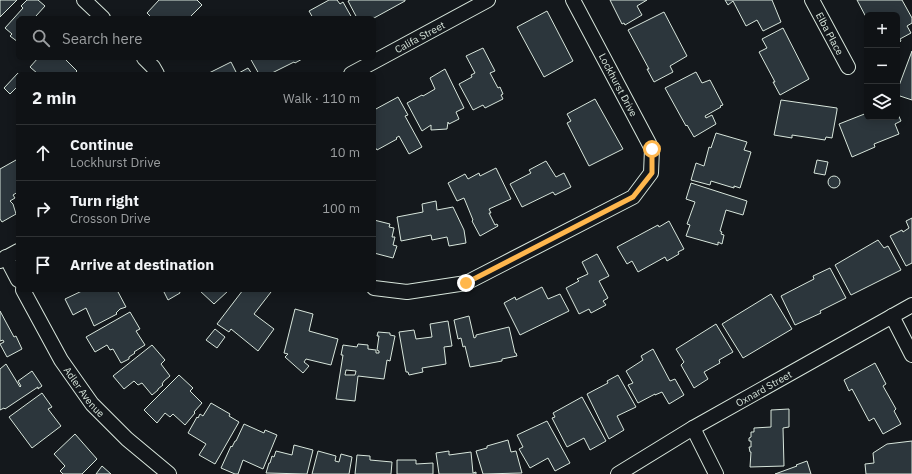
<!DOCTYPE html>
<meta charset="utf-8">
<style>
:root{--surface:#0f1215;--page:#1d2022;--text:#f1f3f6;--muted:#9b9ea0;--line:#2f3234}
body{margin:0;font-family:"IBM Plex Sans",sans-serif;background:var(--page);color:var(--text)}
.controls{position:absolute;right:12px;top:12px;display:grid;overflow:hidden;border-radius:6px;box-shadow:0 2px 10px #0003}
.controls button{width:36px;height:36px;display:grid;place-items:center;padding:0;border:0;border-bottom:1px solid var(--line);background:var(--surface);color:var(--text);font:20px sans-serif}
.stop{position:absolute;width:12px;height:12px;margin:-9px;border:3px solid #ffb74d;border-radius:50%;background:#fff}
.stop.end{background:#ffb74d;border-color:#fff;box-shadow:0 1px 4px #0008}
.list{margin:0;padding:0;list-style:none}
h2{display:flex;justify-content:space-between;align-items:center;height:52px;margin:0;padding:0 16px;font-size:17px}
h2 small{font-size:13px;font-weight:400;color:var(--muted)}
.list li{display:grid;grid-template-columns:26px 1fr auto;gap:12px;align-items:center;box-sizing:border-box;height:56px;padding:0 16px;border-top:1px solid var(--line)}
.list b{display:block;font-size:15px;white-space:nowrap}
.list p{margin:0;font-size:13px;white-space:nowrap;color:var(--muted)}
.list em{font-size:13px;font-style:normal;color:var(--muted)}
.icon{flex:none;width:22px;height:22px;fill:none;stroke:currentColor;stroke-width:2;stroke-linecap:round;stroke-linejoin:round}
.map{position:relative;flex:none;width:912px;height:474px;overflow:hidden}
.search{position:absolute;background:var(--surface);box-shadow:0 2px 10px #0003;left:16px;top:16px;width:360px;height:44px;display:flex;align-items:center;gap:10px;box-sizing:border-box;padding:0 14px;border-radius:6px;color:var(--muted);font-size:15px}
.panel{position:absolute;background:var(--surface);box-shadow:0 2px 10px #0003;left:16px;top:72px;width:360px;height:220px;border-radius:6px}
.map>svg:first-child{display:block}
.building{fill:#2c363c;stroke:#d8e6dc;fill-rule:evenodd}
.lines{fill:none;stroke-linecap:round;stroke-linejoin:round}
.minor-casing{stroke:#d8e6dc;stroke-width:16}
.minor{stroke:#14181c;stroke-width:14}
.route{stroke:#ffb74d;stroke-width:5}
.labels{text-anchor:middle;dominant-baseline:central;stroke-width:3;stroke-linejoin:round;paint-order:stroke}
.street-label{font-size:10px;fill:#d8e6dc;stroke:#14181c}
</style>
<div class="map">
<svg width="912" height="474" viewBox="0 0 912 474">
<rect width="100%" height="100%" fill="#14181c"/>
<!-- building -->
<g class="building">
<polygon points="0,0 17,0 0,17"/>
<polygon points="27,0 38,0 45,6 36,16 38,18 18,18 18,42 10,36 12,34 5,28 23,8 21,6"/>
<polygon points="159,0 197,0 202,5 189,18 152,18 147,13"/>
<polygon points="329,0 337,0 340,4 343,2 352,18 313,18 309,11"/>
<polygon points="350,0 405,0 405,1 374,18 357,18 348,1"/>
<polygon points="610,0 647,0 637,6 642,15 625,25 624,23 622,24"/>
<polygon points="725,0 772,0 781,22 763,31 757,20 746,26 733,1 728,5"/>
<polygon points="857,0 902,0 912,18 912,23 907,26 911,33 900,39 901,41 897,44 897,15 867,15 867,19"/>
<polygon points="547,11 573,61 544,77 517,27"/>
<polygon points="664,12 687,56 670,66 673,72 654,82 647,69 649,69 628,30"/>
<polygon points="783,28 809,79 780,95 773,82 775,82 759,52 767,48 762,39"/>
<polygon points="483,48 495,71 490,73 498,88 500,87 503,94 501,95 503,99 485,108 483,105 473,110 459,84 472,77 471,75 475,73 466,56"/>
<polygon points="912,51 912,100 897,95 897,91"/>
<polygon points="38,58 64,58 77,71 75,73 77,74 38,74 30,67"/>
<polygon points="250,58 304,58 295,63 294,62 270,74 259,74"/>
<polygon points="231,62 237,74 207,74"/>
<polygon points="248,68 252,74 237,74"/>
<polygon points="445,69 464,108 456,112 459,119 449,124 448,122 447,129 431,130 431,125 422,131 407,103 422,95 423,96 435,89 430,78"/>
<polygon points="696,72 702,83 710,80 723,105 720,106 721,107 705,116 706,118 712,115 716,124 694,137 687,125 686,126 665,88"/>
<polygon points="18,73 18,86 10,94 4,88"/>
<polygon points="398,97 408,115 405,116 422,147 409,154 399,136 396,138 397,139 377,150 375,147 374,148 374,110"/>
<polygon points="595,99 623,149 589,166 567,123 571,121 567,114"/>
<polygon points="781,100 837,108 837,110 832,138 826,137 825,140 792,135 792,138 774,135"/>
<polygon points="897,112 901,121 895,124 899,134 874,144 875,147 852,157 839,124 867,113 867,117 897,117"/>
<polygon points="716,133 747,142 744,150 751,152 740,188 734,186 734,188 711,181 710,185 691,180 696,163 704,166 709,147 711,148"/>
<polygon points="16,160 18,163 18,192 13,195 15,198 10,201 13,204 16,214 2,222 0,219 0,169"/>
<polygon points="817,160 828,162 825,175 814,173"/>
<polygon points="546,161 556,177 564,173 571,187 555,195 553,192 522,207 510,184 531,173 529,170"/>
<polygon points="496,168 511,199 489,209 491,213 489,213 495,225 497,224 498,226 480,236 472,221 473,220 464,198 457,201 448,183 465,174 468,179 479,173 480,176"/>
<circle cx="834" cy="182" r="6"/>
<polygon points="691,183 747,201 743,215 726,210 720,231 722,232 721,234 724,235 722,244 718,242 718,245 686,236 690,225 687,224 695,202 686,199"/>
<polygon points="436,201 437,210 453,207 464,230 466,243 449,246 447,237 432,240 431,235 401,241 397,217 423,212 422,204"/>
<polygon points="912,218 912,263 906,266 890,236 902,230 903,232 909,228 906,221"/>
<polygon points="374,220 390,224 389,227 394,228 392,237 395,237 393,245 397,246 393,258 374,253"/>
<polygon points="669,221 684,249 678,252 679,254 667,261 665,257 638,272 632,261 627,264 617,247 658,225 659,227"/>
<polygon points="878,240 884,248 888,246 901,270 851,295 835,265"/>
<polygon points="597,254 609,276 599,281 608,298 603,301 606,305 591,313 589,309 579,314 566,288 579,281 577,279 588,274 582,262"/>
<polygon points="830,268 846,298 820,311 821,313 795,325 781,296 814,279 813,276"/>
<polygon points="542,287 548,299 560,294 569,311 520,335 504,303 515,297 516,300"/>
<polygon points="84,290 117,290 126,307 120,309 116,313 117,314 94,326 86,308 73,315 65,299"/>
<polygon points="163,290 179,290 180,293 168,300"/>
<polygon points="199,290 229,290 214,304"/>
<polygon points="243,290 268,290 271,292 254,314 274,329 258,351 231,329 229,332 217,324"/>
<polygon points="771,294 792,329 743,358 722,324"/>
<polygon points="295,309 313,314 309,331 338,339 331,365 306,359 304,362 309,366 303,373 285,357 288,354 284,353"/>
<polygon points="0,311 14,337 16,336 22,349 7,357 0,344 4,342 3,340 0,341"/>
<polygon points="130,312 140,329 136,331 145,345 134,352 135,353 129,357 129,359 121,363 113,349 110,350 107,345 95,352 86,337"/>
<polygon points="469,316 474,338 476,337 476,335 509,327 515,353 516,353 517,356 502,359 502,361 470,367 465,346 463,347 461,338 458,339 454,320"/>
<polygon points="448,321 452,346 444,347 446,364 422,368 423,372 409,375 408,372 406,372 399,332 414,330 416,339 432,337 430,324"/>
<polygon points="716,324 733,352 719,360 720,363 704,372 708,379 694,388 681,365 684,362 676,349"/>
<polygon points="215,329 225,337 217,348 206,340"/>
<path d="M378 332 390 333V335L395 336 390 361 387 360 384 379 358 376 355 401 336 399 343 355H341L343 345 357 347 358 344 368 345V349L376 350V353H379V351L377 350 379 336H377ZM346 370 356 371 355 375H345Z"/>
<polygon points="152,345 165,360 161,364 170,376 164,381 162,384 163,385 158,389 158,390 152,395 142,383 138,385 134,381 124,389 113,376"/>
<polygon points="653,349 670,381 675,379 684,395 669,404 662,392 655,395 655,394 638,403 628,385 633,383 626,371 643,360 641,356"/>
<polygon points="875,363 886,384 883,386 896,409 894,411 901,424 883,434 874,418 869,421 852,389 849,391 844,380"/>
<polygon points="6,364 20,387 21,386 18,381 32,371 42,386 38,389 38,387 5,409 4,408 0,410 0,369"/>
<polygon points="179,375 193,388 190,391 202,403 194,412 195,413 185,425 173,414 170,417 165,413 157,423 144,410"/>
<polygon points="618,375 636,407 617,416 624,430 609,439 587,394 608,383 607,381"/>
<polygon points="42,393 52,407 48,409 61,426 32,448 9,417"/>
<polygon points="582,397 606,441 590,450 584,438 567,447 552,418 555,417 553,413"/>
<polygon points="211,403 230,414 229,416 239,422 215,464 199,455 206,444 188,433 197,417 198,418 200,414 203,416"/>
<polygon points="789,409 789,427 783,428 784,466 750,467 751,452 750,452 749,447 751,447 751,441 749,441 749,438 751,437 751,432 754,432 754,428 771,427 771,410"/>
<polygon points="547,421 570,463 555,471 548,458 530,468 519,449 523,447 517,435"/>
<polygon points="244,424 264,433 265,430 277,435 263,469 243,460 238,474 235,474 221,468 231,446 232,447 235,441 236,441"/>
<polygon points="75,434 97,459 82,474 63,474 60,471 65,466 54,454"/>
<polygon points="508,440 511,452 516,451 522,473 483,474 476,451 487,448 487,446"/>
<polygon points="912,441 912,474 866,474 865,464 874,463 873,453 887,444"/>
<polygon points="294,445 313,450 307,474 266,473 269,463 270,463 272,456 274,457 276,451 292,455"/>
<polygon points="318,451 336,456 335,461 339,462 341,454 352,457 349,474 312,474"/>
<polygon points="449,451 449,455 471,452 473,473 476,472 476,474 439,474 436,453"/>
<polygon points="357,455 370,456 370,460 392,462 391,474 355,474"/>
<polygon points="397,460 416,460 416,464 433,463 433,474 397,474"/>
<polygon points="807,461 811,474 775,474 797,466 796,465"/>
<polygon points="102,466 111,474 96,474"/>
</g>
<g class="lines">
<!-- minor casing -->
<g class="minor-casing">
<g id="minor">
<polyline points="84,0 103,18"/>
<path id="s1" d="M812 0 848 67"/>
<polyline points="144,58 153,67 157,74"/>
<path id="s2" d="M351 74 488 0"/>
<polyline points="6,257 18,280"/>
<polyline points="0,261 18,251"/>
<polyline points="374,288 407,292 466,283 633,197 651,173 652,149 573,0"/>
<path id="s3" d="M23 290 61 360 92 404 127 439 169 474"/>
<polyline points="892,316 912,355"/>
<polyline points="693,428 716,474"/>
<path id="s4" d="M618 474 693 428 912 305"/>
</g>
</g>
<!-- minor -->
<use href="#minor" class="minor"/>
</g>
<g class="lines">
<!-- route -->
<polyline class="route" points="466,283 633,197 652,173 652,149"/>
</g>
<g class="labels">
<!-- street labels -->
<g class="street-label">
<text stroke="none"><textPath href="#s1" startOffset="38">Elba Place</textPath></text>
<text stroke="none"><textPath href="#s2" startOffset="78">Califa Street</textPath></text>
<text transform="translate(618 85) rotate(62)">Lockhurst Drive</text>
<text stroke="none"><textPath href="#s4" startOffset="169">Oxnard Street</textPath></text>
<text stroke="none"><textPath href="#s3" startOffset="119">Adler Avenue</textPath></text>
</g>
</g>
</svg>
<div class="controls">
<button>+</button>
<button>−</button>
<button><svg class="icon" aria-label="layers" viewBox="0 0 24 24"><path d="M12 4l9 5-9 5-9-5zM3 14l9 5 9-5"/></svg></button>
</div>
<div class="stop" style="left:652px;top:149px"></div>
<div class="stop end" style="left:466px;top:283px"></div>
<div class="search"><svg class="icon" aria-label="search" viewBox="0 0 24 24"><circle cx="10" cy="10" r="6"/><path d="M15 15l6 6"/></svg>Search here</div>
<section class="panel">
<h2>2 min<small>Walk · 110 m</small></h2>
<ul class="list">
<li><svg class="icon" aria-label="ahead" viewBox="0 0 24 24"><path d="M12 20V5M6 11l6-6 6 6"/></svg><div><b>Continue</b><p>Lockhurst Drive</p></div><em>10 m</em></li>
<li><svg class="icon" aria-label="right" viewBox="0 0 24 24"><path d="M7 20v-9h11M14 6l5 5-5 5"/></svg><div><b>Turn right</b><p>Crosson Drive</p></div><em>100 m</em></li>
<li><svg class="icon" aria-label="arrive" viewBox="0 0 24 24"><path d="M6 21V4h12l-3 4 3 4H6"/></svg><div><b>Arrive at destination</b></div></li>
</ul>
</section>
</div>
